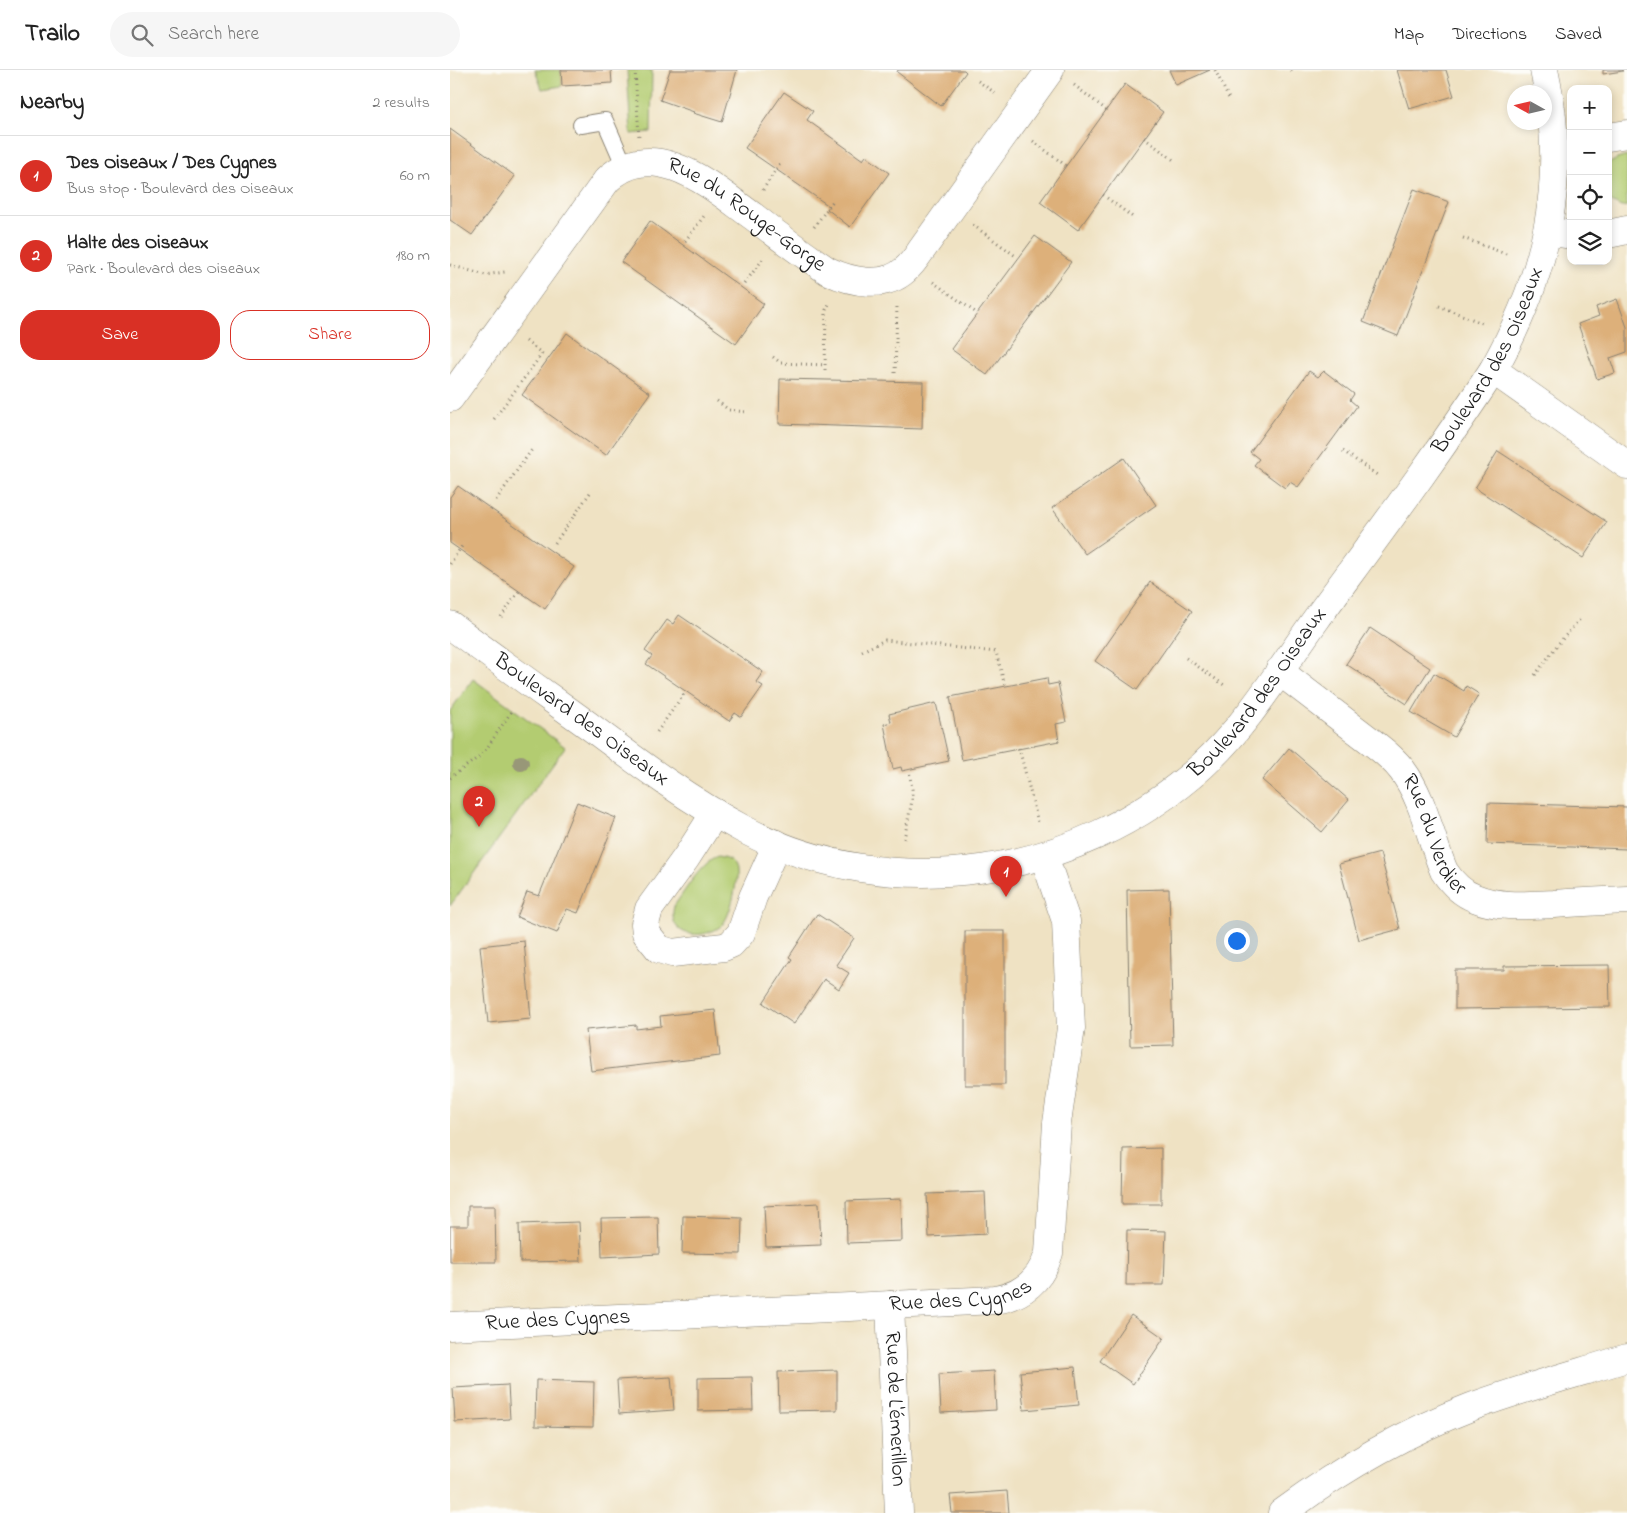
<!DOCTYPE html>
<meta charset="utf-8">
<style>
:root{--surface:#fff;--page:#f6f6f6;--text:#222;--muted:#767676;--line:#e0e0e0;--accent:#d93025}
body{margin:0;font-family:"Indie Flower",sans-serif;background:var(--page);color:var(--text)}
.controls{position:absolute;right:15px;top:15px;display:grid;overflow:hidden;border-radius:10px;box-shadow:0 2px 8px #0003}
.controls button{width:45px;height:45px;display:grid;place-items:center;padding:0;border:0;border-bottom:1px solid var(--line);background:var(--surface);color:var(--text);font:25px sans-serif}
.compass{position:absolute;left:1057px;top:15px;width:45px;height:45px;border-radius:50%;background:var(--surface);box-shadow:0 2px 8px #0003;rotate:278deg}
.you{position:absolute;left:786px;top:870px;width:18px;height:18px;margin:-12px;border:4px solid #fff;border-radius:50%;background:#1a73e8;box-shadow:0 0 0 8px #1a73e833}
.badge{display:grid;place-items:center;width:32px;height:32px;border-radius:50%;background:var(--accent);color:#fff;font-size:16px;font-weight:700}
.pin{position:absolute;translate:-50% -41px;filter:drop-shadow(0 1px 2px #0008)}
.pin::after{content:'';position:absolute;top:26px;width:18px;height:15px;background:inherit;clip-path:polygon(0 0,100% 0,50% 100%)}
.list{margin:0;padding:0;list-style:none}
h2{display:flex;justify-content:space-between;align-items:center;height:65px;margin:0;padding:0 20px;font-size:21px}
h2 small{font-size:16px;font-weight:400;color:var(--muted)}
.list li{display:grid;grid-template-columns:32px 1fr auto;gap:15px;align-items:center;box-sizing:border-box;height:80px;padding:0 20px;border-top:1px solid var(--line)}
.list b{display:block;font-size:19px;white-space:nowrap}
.list p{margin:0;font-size:16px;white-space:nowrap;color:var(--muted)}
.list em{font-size:16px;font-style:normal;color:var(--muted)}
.actions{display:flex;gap:10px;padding:15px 20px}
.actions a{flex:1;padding:11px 0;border:1px solid var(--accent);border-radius:20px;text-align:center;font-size:18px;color:var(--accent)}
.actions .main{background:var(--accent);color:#fff}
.icon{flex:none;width:28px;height:28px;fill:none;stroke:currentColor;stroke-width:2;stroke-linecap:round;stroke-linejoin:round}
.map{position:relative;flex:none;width:1177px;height:1443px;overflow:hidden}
header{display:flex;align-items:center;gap:30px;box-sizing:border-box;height:70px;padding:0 25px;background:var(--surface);border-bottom:1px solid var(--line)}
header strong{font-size:24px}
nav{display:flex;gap:28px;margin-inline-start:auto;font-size:18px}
.search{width:350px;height:45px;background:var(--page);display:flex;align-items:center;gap:12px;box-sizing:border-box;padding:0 18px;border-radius:28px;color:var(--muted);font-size:19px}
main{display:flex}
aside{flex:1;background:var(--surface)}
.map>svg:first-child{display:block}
.green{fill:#b3cc71;stroke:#687446}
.building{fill:#ddb07a}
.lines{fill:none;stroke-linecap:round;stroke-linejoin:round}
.service-casing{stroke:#867f70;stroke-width:18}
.minor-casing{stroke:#867f70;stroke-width:29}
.tertiary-casing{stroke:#867f70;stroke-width:29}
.primary-casing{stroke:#867f70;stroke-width:29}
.path{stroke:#867f70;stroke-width:3;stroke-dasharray:1 4;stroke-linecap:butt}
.service{stroke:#fff;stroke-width:16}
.minor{stroke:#fff;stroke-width:28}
.tertiary{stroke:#fff;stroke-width:28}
.primary{stroke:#fff;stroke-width:28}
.tree{fill:#989778}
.labels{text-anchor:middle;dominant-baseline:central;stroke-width:4;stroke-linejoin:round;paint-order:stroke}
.street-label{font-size:22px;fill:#1c1c1c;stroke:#fdfcf7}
</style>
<header>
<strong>Trailo</strong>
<div class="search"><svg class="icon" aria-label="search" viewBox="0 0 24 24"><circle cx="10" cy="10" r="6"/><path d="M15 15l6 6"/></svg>Search here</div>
<nav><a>Map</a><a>Directions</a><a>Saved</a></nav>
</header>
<main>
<aside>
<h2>Nearby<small>2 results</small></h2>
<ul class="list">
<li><span class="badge">1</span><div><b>Des Oiseaux / Des Cygnes</b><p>Bus stop · Boulevard des Oiseaux</p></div><em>60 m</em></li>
<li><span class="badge">2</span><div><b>Halte des Oiseaux</b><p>Park · Boulevard des Oiseaux</p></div><em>180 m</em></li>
</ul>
<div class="actions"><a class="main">Save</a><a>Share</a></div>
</aside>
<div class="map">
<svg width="1177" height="1443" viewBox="0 0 1177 1443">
<rect width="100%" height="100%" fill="#fdfcf7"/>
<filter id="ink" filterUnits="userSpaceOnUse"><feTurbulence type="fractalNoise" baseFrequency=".02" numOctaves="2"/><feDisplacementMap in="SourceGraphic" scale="10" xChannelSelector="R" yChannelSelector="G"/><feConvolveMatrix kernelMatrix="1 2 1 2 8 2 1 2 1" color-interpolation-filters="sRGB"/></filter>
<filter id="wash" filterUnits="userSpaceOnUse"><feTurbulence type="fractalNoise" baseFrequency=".0096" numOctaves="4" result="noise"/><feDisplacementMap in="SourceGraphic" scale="20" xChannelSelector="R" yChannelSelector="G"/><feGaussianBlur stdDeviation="1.12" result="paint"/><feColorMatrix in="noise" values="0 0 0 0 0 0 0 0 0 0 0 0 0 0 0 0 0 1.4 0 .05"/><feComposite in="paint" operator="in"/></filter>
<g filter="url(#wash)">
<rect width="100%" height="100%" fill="#efe2c3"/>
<!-- green -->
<g class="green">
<polygon points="85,0 111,0 112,16 92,19"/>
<polygon points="177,0 202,0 201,62 181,64"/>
<polygon points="1177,86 1177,136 1171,137 1158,130 1158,94 1167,89"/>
<polygon points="23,609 115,677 0,836 0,641"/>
<path d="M267 787C273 788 280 789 284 795 291 805 280 849 271 856 252 871 216 867 224 836 235 821 250 794 267 787Z"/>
</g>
<g id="blocks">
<!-- building -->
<g class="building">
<polygon points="111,0 161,0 162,13 112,16"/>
<polygon points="220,0 287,0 272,52 243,43 244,42 210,30"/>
<polygon points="448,0 514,0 516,2 491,36 447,2"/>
<polygon points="719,0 760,0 726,15"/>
<polygon points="947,0 996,0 1004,26 959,39"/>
<polygon points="1153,0 1172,0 1173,1 1153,4"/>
<polygon points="675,14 713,42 628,160 590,132"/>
<polygon points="334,22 363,41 357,50 413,90 416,86 439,103 400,157 377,139 379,136 295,78"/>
<polygon points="0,59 65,106 22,165 0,150"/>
<polygon points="964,119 999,132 948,266 913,252"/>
<polygon points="200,151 314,234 286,274 171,192"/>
<polygon points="585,166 621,192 537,305 501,279"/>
<polygon points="1167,229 1177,257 1177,282 1160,288 1165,303 1147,309 1128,254 1149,246 1146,237"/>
<polygon points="117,263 200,323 156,385 72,325"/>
<polygon points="859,301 868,307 874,301 904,324 900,330 907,336 848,417 840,412 835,418 804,395 809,389 800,382"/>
<polygon points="330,309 473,312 472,359 329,354"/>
<polygon points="1048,381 1157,452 1133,488 1025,418"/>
<polygon points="674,388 706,435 635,484 602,438"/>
<polygon points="8,416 124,497 95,539 0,473 0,427"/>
<polygon points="700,512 742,541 687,620 645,591"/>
<polygon points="229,545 313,602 306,612 313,616 291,647 285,643 279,651 196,594 202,586 195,581 217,550 223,554"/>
<polygon points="920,558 980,598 957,634 896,594"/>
<polygon points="984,603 1014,621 1016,616 1029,624 1004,667 961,642"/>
<polygon points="597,608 598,615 608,613 616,652 606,654 609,671 512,690 500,627"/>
<polygon points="486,633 499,691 452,701 451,697 443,699 434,654 441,652 439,644"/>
<polygon points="839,678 899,730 872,762 812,710"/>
<polygon points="127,732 166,748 128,843 117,839 107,863 67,847 77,822 89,826"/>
<polygon points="1038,733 1177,737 1177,779 1037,774"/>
<polygon points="930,783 950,859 909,870 889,794"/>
<polygon points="719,819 723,975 680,976 677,820"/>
<polygon points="367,844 404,868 386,895 399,903 389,919 374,909 344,954 313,933 342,889 339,887"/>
<rect x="515" y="861" width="40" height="154"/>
<polygon points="74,871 81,949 38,953 30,876"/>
<polygon points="1159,895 1160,937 1005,939 1005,900 1054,900 1054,896"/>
<polygon points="265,940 270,986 141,1001 136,960 186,955 186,959 211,956 210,946"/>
<polygon points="711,1078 711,1134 672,1134 673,1079"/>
<polygon points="535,1122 537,1164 479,1167 477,1124"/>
<polygon points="451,1129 452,1171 397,1173 396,1131"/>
<polygon points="369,1133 371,1175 316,1177 314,1136"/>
<polygon points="18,1136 45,1136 46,1192 0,1192 0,1156 18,1156"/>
<polygon points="233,1146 292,1148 291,1184 232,1183"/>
<polygon points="208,1147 209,1184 152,1187 151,1148"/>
<polygon points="129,1152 131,1191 70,1192 69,1154"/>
<polygon points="677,1160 716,1161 714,1215 676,1215"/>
<polygon points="681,1245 714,1268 683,1314 650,1291"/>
<polygon points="625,1297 629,1335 574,1340 570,1302"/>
<polygon points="387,1300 387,1340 329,1341 328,1302"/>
<polygon points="544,1301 546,1340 491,1343 489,1304"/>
<polygon points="221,1307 224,1340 169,1344 167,1310"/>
<polygon points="302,1307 303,1340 248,1341 248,1308"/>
<polygon points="86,1310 144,1312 143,1357 85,1356"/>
<polygon points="58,1315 60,1349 5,1352 3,1318"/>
<polygon points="557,1421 559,1443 502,1443 500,1425"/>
</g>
</g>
</g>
<g filter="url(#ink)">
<use href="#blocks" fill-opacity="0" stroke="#867f70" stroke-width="1"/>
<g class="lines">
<!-- service casing -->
<g class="service-casing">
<polyline id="service" points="131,55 155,51 175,97"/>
</g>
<!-- minor casing -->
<g class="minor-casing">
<g id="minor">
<polyline points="1158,67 1177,64"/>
<polyline points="1098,161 1121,165"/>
<polyline points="1158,164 1177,160"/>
<polyline points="1043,300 1177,395"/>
<path id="s1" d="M0 328 157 110C205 64 263 118 304 147 328 166 353 184 378 201 402 212 434 219 455 200 461 195 466 188 470 182L600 0"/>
<path id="s2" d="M829 601 927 676C936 683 945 691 952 700 974 729 980 768 994 801 1002 813 1011 823 1025 828 1049 838 1078 835 1104 834 1129 832 1153 831 1177 830"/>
<polyline points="265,743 236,788 199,839 195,854 196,863 209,879 222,883 274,877 281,874 291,863 303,827 327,774"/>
<path id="s3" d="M440 1235 449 1443"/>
<path id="s4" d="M0 1256 545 1230C572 1226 591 1210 599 1183L607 1053 621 958 616 851 594 786"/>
</g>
</g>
<!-- tertiary casing -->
<g class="tertiary-casing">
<g id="tertiary">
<path id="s5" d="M0 555C47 590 95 624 142 658 190 694 240 731 293 759 442 837 628 808 752 696 798 654 831 598 867 548 927 466 988 385 1043 300 1097 204 1119 109 1094 0"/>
</g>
</g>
<!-- primary casing -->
<g class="primary-casing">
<path id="primary" d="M832 1443C890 1400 953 1363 1021 1337 1072 1318 1125 1304 1177 1288"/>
</g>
<!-- path -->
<g class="path">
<polyline points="185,0 189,67"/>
<polyline points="765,0 779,29"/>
<polyline points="841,0 842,2"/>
<polyline points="528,11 548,25"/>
<polyline points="624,15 659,42"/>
<polyline points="694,68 725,91"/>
<polyline points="583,71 619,98"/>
<polyline points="313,120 330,93"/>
<polyline points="653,125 684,148"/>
<polyline points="523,155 567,187"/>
<polyline points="364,157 383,131"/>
<polyline points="1013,168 1056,184"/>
<polyline points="235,171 254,146"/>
<polyline points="0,195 35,205 55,202"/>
<polyline points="483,212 525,242"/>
<polyline points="294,214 313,189"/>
<polyline points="989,236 1032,253"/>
<polyline points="76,271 95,286"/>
<polyline points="323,287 331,293 375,295"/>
<polyline points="375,300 376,240 380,232"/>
<polyline points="445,303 447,236"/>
<polyline points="267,331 279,340 296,342"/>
<polyline points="44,349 92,284"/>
<polyline points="893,381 927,405"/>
<polyline points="46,430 83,378"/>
<polyline points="105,473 142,420"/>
<polyline points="0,494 12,476"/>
<polyline points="51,547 70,520"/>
<polyline points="412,581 435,570 546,582 555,616"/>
<polyline points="736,588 774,615"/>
<polyline points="1085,605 1108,574 1130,549"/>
<polyline points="207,662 236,621"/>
<polyline points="569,678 588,752"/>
<polyline points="0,708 30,686 37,678 63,639"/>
<polyline points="454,769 462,731 462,719 459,700"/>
</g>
<!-- service -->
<use href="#service" class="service"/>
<!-- minor -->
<use href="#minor" class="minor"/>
<!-- tertiary -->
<use href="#tertiary" class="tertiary"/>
<!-- primary -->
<use href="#primary" class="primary"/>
</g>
<!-- trees -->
<circle class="tree" cx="71" cy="693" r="8"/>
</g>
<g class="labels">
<!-- street labels -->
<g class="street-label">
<text stroke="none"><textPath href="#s1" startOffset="428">Rue du Rouge-Gorge</textPath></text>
<text stroke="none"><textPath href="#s5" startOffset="1348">Boulevard des Oiseaux</textPath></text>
<text stroke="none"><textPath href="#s5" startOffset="942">Boulevard des Oiseaux</textPath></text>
<text stroke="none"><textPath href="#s5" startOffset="162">Boulevard des Oiseaux</textPath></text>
<text stroke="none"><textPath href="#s2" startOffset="231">Rue du Verdier</textPath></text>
<text stroke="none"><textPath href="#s4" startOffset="512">Rue des Cygnes</textPath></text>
<text stroke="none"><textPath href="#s4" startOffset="108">Rue des Cygnes</textPath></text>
<text stroke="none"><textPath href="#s3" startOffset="104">Rue de L'émerillon</textPath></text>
</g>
</g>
</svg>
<div class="controls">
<button>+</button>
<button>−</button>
<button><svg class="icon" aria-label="locate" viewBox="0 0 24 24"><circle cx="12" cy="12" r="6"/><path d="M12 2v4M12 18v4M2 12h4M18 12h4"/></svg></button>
<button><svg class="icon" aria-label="layers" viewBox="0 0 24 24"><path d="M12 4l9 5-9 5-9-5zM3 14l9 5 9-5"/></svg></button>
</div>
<svg class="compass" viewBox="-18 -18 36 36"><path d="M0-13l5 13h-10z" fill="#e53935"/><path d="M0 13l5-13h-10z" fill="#767676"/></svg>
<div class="you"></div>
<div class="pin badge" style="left:556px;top:827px">1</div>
<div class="pin badge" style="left:29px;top:757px">2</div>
</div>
</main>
